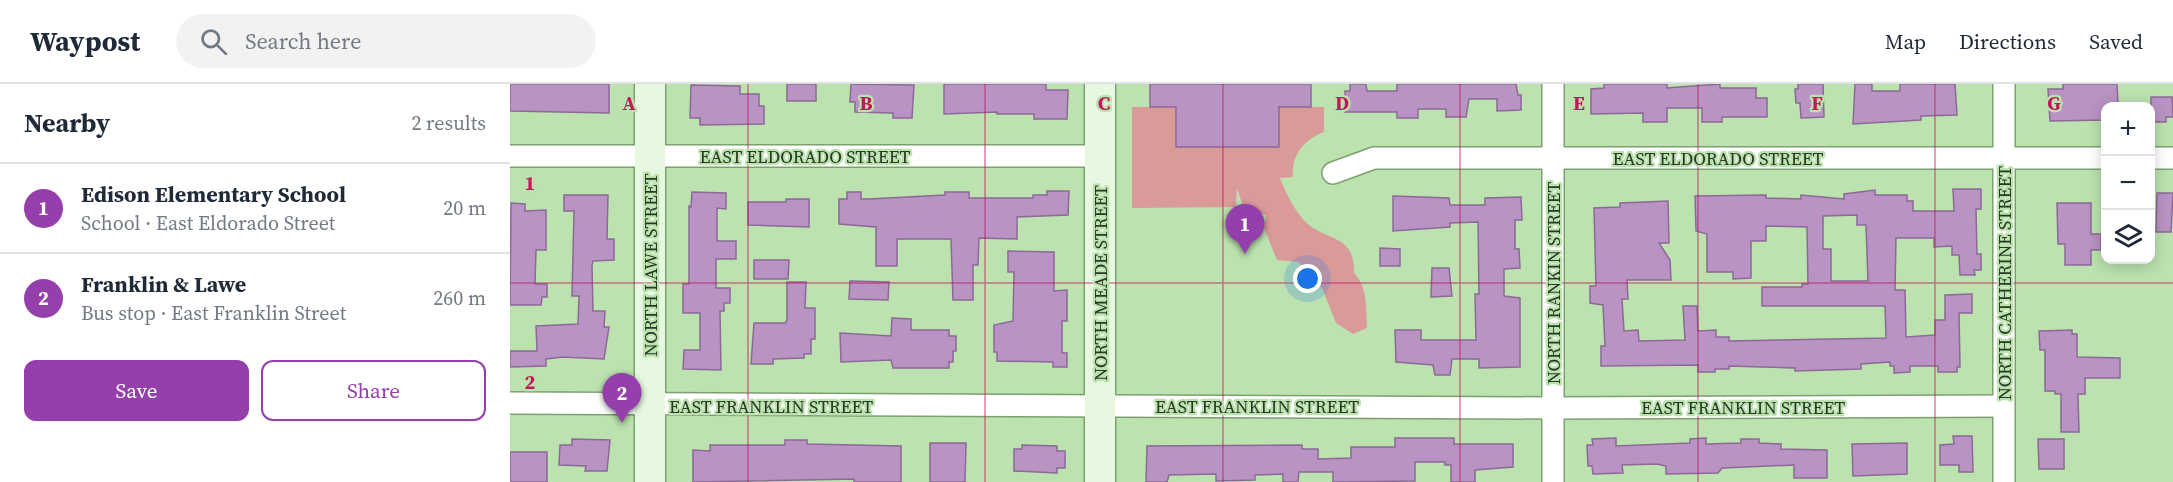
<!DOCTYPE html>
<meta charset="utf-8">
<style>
:root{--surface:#fff;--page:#f2f2f3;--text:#1f2937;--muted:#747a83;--line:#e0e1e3;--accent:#943fac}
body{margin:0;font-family:"Source Serif 4",serif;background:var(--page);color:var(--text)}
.controls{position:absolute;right:18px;top:18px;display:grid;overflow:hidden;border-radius:12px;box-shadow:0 3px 15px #0003}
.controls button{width:54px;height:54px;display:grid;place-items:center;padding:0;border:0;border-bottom:2px solid var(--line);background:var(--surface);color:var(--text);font:30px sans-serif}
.you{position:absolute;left:798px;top:195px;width:21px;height:21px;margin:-15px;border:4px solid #fff;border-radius:50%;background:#1a73e8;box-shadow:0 0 0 9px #1a73e833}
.badge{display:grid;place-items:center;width:39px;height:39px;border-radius:50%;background:var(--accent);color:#fff;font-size:20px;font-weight:700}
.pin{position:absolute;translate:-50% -50px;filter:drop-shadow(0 2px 3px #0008)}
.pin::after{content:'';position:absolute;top:32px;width:21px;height:18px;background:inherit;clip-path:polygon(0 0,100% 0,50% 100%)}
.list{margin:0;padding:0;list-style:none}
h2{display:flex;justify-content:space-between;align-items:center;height:78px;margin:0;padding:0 24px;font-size:26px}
h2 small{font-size:20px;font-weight:400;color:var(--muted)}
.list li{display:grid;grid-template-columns:39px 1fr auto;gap:18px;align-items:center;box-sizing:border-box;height:90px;padding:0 24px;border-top:2px solid var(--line)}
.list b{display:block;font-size:22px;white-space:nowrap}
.list p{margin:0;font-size:20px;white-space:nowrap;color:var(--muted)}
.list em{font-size:20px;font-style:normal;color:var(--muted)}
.actions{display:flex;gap:12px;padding:18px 24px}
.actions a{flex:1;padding:14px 0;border:2px solid var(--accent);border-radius:12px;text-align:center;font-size:21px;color:var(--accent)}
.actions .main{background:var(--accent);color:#fff}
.icon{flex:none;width:33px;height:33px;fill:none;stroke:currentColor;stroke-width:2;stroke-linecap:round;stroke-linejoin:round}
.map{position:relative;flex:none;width:1663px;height:398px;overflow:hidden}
header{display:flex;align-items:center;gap:36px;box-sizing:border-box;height:84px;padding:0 30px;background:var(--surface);border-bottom:2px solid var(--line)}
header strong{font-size:28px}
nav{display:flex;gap:33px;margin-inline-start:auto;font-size:21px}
.search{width:420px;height:54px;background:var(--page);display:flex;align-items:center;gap:15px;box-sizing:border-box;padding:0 21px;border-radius:33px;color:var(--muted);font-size:22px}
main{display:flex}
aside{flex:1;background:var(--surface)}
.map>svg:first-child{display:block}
.green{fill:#da9a9a}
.building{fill:#b893c3;stroke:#8c6997;stroke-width:1.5;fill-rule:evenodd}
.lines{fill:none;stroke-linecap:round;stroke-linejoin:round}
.street-casing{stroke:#7ca070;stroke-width:24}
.secondary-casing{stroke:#7ca070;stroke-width:33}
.street{stroke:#fff;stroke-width:21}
.secondary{stroke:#e6f9e0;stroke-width:30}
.grid{fill:none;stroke:#c2185b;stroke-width:1.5;stroke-opacity:0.55}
.labels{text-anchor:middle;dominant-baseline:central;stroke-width:4.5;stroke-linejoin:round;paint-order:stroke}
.street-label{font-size:18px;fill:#293824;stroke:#bbe2af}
.grid-label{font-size:20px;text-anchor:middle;font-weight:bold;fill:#c2185b;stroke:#bbe2af;stroke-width:4.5;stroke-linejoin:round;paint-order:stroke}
</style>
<header>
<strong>Waypost</strong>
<div class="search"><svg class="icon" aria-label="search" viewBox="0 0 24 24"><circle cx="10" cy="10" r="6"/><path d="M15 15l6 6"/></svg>Search here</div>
<nav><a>Map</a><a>Directions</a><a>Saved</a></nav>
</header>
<main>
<aside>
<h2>Nearby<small>2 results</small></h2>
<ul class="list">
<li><span class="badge">1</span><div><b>Edison Elementary School</b><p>School · East Eldorado Street</p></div><em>20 m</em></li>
<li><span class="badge">2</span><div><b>Franklin &amp; Lawe</b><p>Bus stop · East Franklin Street</p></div><em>260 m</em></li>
</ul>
<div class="actions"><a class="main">Save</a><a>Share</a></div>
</aside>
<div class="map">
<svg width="1663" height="398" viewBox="0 0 1663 398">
<rect width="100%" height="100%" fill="#bbe2af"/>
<!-- green -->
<path class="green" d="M622 23H666V63H769V37L761 23H814V48C795 55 781 70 783 93L770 94C775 107 783 124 793 135 813 159 845 147 844 189 858 204 856 224 857 244L843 250 826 239 813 206 803 191 788 178 767 176 754 144 756 131 733 123 727 104 726 123 622 124Z"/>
<!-- building -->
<g class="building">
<polygon points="0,0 99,0 99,29 0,27"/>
<rect x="277" y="0" width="29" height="17"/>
<polygon points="341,0 404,1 402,34 383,34 383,29 345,28 345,18 340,18"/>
<polygon points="434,0 536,0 536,6 558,6 557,35 524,35 524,30 487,30 487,28 434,30"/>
<polygon points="640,0 801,0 801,23 769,23 769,63 666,63 666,23 640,23"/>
<polygon points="840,0 856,0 857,7 887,7 887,0 1006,0 1008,11 1011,11 1011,26 987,27 987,15 959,15 956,33 936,33 936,25 908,25 908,34 887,34 887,28 835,28 835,7 840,7"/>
<polygon points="1094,0 1157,0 1157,4 1210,0 1210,4 1246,4 1246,14 1257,14 1257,33 1212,33 1212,38 1192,38 1192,24 1157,24 1157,38 1133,38 1133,29 1081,30 1081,5 1094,4"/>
<polygon points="1288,0 1313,0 1314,33 1291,34 1290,19 1286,19 1285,5 1288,5"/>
<polygon points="1345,0 1362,0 1362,7 1390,7 1390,0 1445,0 1447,31 1411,32 1411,36 1343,40"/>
<polygon points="1553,0 1607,0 1608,22 1596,22 1596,36 1540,37 1538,5 1553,5"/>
<polygon points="181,1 230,2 230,10 249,10 249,22 254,22 254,40 190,41 190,34 180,34"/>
<polygon points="1641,13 1662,13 1663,33 1656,33 1656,38 1641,38"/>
<path d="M1443 105H1471V125H1466L1467 170H1471V186H1464L1465 191H1450L1449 171H1442V162L1424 163V154H1386L1385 206H1395L1396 253 1425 251V236H1435V211L1462 210V229H1449L1450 283H1447V288H1428V282H1400V288L1384 289V282H1380V278L1351 280V285L1285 287V284L1219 282V285H1205V288H1188V281L1091 282V262H1095L1093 221 1080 219V202H1086L1084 124 1110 123V119L1158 117 1159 159H1149L1160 176 1161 196H1117L1118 215H1112L1114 247 1128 246 1129 257 1175 256 1173 222H1187L1188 247 1206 246V253H1219V257L1376 254 1375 222H1252V203H1292V200H1298L1297 143 1256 142V157H1241V194L1223 195V188H1197V150L1186 147 1185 112 1256 111V114L1291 115V111L1334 115V110L1365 106V111H1397V117H1403V127H1444ZM1347 131V141H1356L1358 197H1321V165H1313V132Z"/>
<polygon points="537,107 559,107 558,131 507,133 507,155 469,154 468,181 463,181 463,216 443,216 441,155 387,155 387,182 366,182 366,143 329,140 329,115 337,115 337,108 351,108 351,115 359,115 435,111 435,108 459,108 459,114 523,114 523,111 537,111"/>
<polygon points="182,108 216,109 216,125 207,124 207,157 226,157 226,175 206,175 206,204 220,204 220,219 214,219 214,227 210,227 211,286 173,285 174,266 190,266 190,229 173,229 173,200 179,200 179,122 181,123"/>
<polygon points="1647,109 1663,109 1661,148 1646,148"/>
<polygon points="54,111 98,111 97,155 104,155 104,176 83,177 82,181 83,227 95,227 94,243 99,243 94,275 53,273 36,275 36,282 0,283 0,267 27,267 26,242 68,240 69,212 62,212 64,127 54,127"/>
<polygon points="883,112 939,114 940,121 975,121 975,114 1011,113 1012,136 1005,136 1005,165 1009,165 1010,184 994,185 994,212 1010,214 1010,283 969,284 969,275 942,275 940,291 925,291 923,281 886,278 885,246 911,246 911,256 966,256 965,210 969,210 968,138 940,139 940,143 883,147"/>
<polygon points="276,115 299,115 299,143 238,141 238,118 276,118"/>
<polygon points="1,119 15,120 15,127 36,126 36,166 26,166 25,200 37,200 37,213 32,213 31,221 0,221"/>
<polygon points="1547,119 1581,119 1581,150 1591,150 1591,166 1581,166 1581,181 1555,181 1555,160 1548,160"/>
<polygon points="870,164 890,165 890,182 870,182"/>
<polygon points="498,167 544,168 544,207 557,206 557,237 552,237 552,269 557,269 557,283 543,283 543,278 487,277 487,268 484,268 484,241 503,237 504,188 498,188"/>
<polygon points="244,176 279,176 278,195 244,195"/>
<polygon points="922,184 939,184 942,212 921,213"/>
<polygon points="340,197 379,198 378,216 339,215"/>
<polygon points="277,198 296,198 295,224 305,224 305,255 301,255 301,270 294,270 294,274 263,275 263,280 241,280 244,239 275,239 277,236"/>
<polygon points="382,234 401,235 401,246 439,246 439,252 446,252 446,267 443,267 443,278 439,278 439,284 383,284 381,276 331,278 330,249 381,252"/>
<polygon points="1562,246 1562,250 1567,250 1567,273 1610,274 1610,294 1575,294 1575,310 1568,310 1569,348 1551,348 1551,310 1545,310 1545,307 1535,307 1535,266 1530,266 1529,247"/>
<polygon points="1443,352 1462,352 1463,388 1449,388 1449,381 1430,381 1430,361 1444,360"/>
<polygon points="885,354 944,354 944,360 1003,360 1003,383 965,386 965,398 941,398 941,381 935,381 935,378 905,378 905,397 823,398 823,388 789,388 788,398 773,398 773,390 745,391 745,396 706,397 706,390 659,391 657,398 636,398 637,362 792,361 792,365 808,365 808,375 841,374 841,363 885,363"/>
<polygon points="1106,354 1106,362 1180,359 1180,355 1196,354 1196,360 1231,359 1231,355 1249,355 1249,359 1271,360 1271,365 1317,366 1317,394 1284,394 1284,381 1212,384 1208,389 1156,390 1156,382 1147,380 1112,381 1113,389 1083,390 1082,382 1078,382 1077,361 1083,361 1082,355"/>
<polygon points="62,355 100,356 97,387 75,387 76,382 49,381 50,361 62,361"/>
<polygon points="1528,355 1554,355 1554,385 1529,385"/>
<polygon points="275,356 297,356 297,360 391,362 391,398 344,398 344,395 183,398 183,366 200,367 200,361 275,361"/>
<polygon points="420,359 456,359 455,398 420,398"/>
<polygon points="1397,359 1397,390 1343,392 1342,360"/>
<polygon points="512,361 547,362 547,367 555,367 555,384 547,384 547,389 504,387 504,365 512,365"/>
<rect x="0" y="368" width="37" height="30"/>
</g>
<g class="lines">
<!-- street casing -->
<g class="street-casing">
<g id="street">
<polyline points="0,72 590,72"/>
<polyline points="1640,74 1663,74"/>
<polyline points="823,89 864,74 1596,74"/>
<polyline points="0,319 1042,324 1493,322"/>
<polyline points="1043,398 1043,0"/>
<polyline points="1494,398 1494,0"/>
</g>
</g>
<!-- secondary casing -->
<g class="secondary-casing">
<g id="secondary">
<polyline points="590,0 590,398"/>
<polyline points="140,398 140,0"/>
</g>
</g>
<!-- street -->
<use href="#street" class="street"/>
<!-- secondary -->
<use href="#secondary" class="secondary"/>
</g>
<!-- grid -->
<path class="grid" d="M238 0V398M475 0V398M713 0V398M950 0V398M1188 0V398M1425 0V398M0 199H1663"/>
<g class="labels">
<!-- street labels -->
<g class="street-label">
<text x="295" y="72">EAST ELDORADO STREET</text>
<text x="1208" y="74">EAST ELDORADO STREET</text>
<text transform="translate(140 181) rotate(-90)">NORTH LAWE STREET</text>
<text transform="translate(590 199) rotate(-90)">NORTH MEADE STREET</text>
<text transform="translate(1043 199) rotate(-90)">NORTH RANKIN STREET</text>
<text transform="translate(1494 199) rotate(-90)">NORTH CATHERINE STREET</text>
<text x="261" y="322">EAST FRANKLIN STREET</text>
<text x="747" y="322">EAST FRANKLIN STREET</text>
<text x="1233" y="323">EAST FRANKLIN STREET</text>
</g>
</g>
<g class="grid-label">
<text x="119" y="26">A</text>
<text x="356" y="26">B</text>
<text x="594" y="26">C</text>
<text x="832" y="26">D</text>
<text x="1069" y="26">E</text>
<text x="1307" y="26">F</text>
<text x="1544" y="26">G</text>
<text x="20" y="106">1</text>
<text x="20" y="305">2</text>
</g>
</svg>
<div class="controls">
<button>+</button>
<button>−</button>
<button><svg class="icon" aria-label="layers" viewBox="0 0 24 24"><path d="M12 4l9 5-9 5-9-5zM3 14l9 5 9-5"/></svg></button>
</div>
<div class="you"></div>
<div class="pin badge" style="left:735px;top:170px">1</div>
<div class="pin badge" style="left:112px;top:339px">2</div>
</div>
</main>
